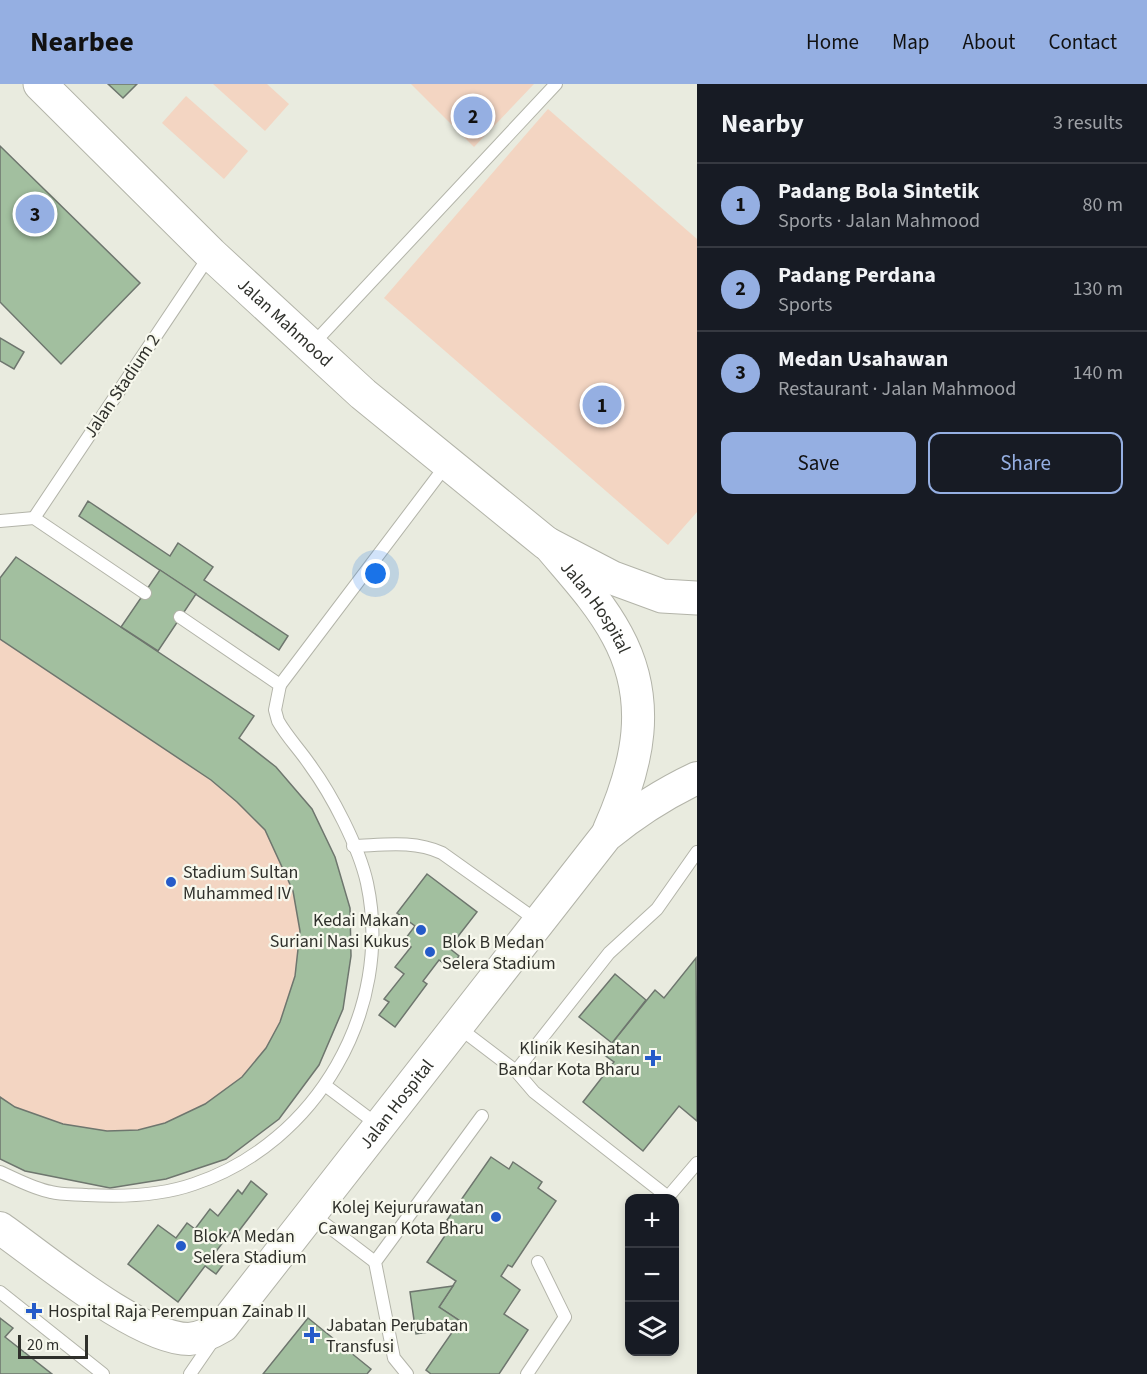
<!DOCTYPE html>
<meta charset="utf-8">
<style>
:root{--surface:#171b24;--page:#242831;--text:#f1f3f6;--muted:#9ea1a6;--line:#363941;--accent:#95afe2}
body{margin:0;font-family:"Source Sans 3",sans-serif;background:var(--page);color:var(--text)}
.controls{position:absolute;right:18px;bottom:18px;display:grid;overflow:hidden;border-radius:12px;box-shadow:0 3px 9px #0003}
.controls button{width:54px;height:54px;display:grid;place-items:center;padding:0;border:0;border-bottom:2px solid var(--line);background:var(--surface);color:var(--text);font:30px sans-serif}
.scale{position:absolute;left:18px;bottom:15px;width:70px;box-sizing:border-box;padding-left:6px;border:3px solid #2f302b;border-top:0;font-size:16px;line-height:21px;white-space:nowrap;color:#2f302b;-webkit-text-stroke:4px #f7f8ed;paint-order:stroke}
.you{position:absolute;left:376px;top:490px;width:21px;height:21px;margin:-15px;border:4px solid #fff;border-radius:50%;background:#1a73e8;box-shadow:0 0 0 9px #1a73e833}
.badge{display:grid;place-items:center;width:39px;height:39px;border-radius:50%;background:var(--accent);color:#111;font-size:20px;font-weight:700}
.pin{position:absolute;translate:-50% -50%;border:3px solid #fff;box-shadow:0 2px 6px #0006}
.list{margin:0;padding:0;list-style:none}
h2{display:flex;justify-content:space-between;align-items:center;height:78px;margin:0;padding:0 24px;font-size:26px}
h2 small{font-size:20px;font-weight:400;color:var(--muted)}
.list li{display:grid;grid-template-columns:39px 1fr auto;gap:18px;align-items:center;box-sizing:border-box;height:84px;padding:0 24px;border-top:2px solid var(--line)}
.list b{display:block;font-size:22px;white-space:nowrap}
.list p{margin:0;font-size:20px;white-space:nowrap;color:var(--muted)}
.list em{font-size:20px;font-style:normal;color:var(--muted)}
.actions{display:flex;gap:12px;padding:18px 24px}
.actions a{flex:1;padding:14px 0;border:2px solid var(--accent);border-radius:12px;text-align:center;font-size:21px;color:var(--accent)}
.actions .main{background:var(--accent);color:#111}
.icon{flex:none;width:33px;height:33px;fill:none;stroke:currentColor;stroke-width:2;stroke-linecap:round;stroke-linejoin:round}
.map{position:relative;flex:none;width:697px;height:1290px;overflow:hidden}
header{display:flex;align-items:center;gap:36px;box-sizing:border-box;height:84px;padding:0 30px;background:var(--accent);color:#111}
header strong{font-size:28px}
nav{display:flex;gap:33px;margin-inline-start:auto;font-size:21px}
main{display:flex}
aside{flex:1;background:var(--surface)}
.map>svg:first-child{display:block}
.green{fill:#f3d5c2}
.building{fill:#a2bf9f;stroke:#6e766e;stroke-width:1.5}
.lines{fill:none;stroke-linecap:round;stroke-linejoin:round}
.service-casing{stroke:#b3b4a9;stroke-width:14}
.tertiary-casing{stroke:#b3b4a9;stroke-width:34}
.secondary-casing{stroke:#b3b4a9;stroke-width:35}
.service{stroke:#fff;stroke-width:12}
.tertiary{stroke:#fff;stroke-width:32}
.secondary{stroke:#fff;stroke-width:33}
.poi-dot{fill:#255bc9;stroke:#f7f8ed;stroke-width:2}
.labels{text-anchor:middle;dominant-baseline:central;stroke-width:4.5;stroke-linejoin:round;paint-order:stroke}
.street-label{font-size:18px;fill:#2f302b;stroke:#f7f8ed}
.poi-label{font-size:18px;fill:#2f302b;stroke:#f7f8ed;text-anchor:start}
</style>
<header>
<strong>Nearbee</strong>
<nav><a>Home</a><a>Map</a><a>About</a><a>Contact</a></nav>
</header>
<main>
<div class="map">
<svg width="697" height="1290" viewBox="0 0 697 1290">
<rect width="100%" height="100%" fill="#e9ebdf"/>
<!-- green -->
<g class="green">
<polygon points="213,0 267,0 289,20 265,47"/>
<polygon points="411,0 534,0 474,63"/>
<polygon points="186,12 248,67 224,95 162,39"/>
<polygon points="548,25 697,155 697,428 668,461 384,214"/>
<polygon points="16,473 254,632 239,654 276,683 312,725 335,773 350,824 351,872 343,925 319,981 110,1104 25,1087 0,1075 0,494"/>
</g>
<!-- building -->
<g class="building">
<polygon points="108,0 137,0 123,14"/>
<polygon points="0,62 140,199 61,280 0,218"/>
<polygon points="0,254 24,268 14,285 0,277"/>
<polygon points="88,417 170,472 178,459 213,483 204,496 288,552 279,566 79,432"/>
<polygon points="16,473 254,632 239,654 276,683 312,725 335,773 350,824 351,872 343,925 319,981 279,1035 226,1075 166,1095 110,1104 25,1087 0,1075 0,1013 15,1023 63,1040 107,1047 138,1046 165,1039 205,1020 242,993 266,964 280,938 295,892 300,847 293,807 265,746 237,718 211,696 0,555 0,494"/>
<polygon points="160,486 196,510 158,567 121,543"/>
<polygon points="427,790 477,828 449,864 459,872 450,884 439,876 423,897 427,900 395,943 379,931 389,918 384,915 404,890 395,883 411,863 403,858 415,842 397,829"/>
<polygon points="696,874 697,1037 679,1022 643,1067 583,1018 614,978 603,970 655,906 664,914"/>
<polygon points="615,890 646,916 612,959 579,933"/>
<polygon points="491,1073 509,1085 513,1078 542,1098 538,1104 556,1117 512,1183 508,1181 501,1192 520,1206 504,1230 528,1246 499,1290 431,1290 426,1286 460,1237 439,1223 456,1197 427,1178 453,1140 447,1136"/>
<polygon points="251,1097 267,1110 235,1152 230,1149 214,1170 225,1178 216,1190 205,1182 178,1218 128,1180 158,1141 176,1154 187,1139 195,1145 210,1125 218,1132 238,1106 242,1110"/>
<polygon points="453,1202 439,1223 460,1237 455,1244 416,1250 410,1208"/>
<polygon points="0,1234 13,1244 5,1253 52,1290 0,1290"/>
<polygon points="308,1234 371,1285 367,1290 263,1290"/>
</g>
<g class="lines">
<!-- service casing -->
<g class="service-casing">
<g id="service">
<polyline points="312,261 556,0"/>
<polyline points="34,434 210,171"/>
<polyline points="0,437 34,434 145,509"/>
<polyline points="280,601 447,380"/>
<path d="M353 762C384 761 413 756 442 769L539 838"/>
<polyline points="458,943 516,987 534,1008 668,1113 697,1079"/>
<polyline points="516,987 609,869 657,825 697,768"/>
<polyline points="326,1002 378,1041"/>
<path d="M0 1088C16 1095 34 1105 51 1108 62 1111 75 1110 87 1111 122 1113 160 1112 194 1100 317 1059 394 925 367 799 359 763 332 711 310 681 300 666 287 653 278 637L275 626 280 601 180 533"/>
<polyline points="312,1130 375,1178"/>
<polyline points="0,1208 103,1290"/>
<polyline points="190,1290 214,1255"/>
<polyline points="407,1290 394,1274 375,1178 482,1032"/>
<polyline points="527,1290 565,1233 538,1178"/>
</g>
</g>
<!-- tertiary casing -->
<g class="tertiary-casing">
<g id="tertiary">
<path id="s1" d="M547 459C571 488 599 517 617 551 653 617 638 681 609 746"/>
<path id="s2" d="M0 1144C43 1174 139 1255 189 1255 202 1254 213 1248 223 1242L606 752C635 728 663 710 697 694"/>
</g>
</g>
<!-- secondary casing -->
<g class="secondary-casing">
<g id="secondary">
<path id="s3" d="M40 0 211 170 363 310 546 459 613 494 662 512 697 514"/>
</g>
</g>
<!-- service -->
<use href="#service" class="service"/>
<!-- tertiary -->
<use href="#tertiary" class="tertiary"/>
<!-- secondary -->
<use href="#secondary" class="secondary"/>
</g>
<!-- markers -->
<g class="poi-dot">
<circle cx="171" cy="798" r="6"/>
<circle cx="421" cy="846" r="6"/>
<circle cx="430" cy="868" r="6"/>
<path d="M650 965h6v6h6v6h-6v6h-6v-6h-6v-6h6z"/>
<circle cx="496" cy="1133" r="6"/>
<circle cx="181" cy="1162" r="6"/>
<path d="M31 1218h6v6h6v6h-6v6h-6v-6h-6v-6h6z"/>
<path d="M309 1242h6v6h6v6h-6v6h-6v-6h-6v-6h6z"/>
</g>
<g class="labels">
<!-- street labels -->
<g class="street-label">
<text stroke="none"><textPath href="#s3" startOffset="342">Jalan Mahmood</textPath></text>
<text transform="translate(122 302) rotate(-56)">Jalan Stadium 2</text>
<text stroke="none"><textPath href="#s1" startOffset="81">Jalan Hospital</textPath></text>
<text stroke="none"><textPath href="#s2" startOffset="540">Jalan Hospital</textPath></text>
</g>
<!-- poi labels -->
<g class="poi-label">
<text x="183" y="788">Stadium Sultan<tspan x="183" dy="21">Muhammed IV</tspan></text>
<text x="409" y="836" text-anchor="end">Kedai Makan<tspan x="409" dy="21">Suriani Nasi Kukus</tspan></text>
<text x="442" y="858">Blok B Medan<tspan x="442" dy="21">Selera Stadium</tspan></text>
<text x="640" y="964" text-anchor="end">Klinik Kesihatan<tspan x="640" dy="21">Bandar Kota Bharu</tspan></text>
<text x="484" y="1123" text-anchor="end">Kolej Kejururawatan<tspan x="484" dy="21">Cawangan Kota Bharu</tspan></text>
<text x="193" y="1152">Blok A Medan<tspan x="193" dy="21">Selera Stadium</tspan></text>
<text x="48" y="1227">Hospital Raja Perempuan Zainab II</text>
<text x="326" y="1241">Jabatan Perubatan<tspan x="326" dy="21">Transfusi</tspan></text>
</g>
</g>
</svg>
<div class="controls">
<button>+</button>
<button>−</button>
<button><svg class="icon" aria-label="layers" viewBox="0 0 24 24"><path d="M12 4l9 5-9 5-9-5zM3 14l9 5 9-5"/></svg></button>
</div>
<div class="scale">20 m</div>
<div class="you"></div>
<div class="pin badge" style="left:602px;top:321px">1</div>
<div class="pin badge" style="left:473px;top:32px">2</div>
<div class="pin badge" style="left:35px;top:130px">3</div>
</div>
<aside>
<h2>Nearby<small>3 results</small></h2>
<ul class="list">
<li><span class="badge">1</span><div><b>Padang Bola Sintetik</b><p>Sports · Jalan Mahmood</p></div><em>80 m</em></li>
<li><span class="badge">2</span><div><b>Padang Perdana</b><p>Sports</p></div><em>130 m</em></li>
<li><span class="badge">3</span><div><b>Medan Usahawan</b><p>Restaurant · Jalan Mahmood</p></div><em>140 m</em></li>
</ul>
<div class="actions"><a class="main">Save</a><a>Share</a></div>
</aside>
</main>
